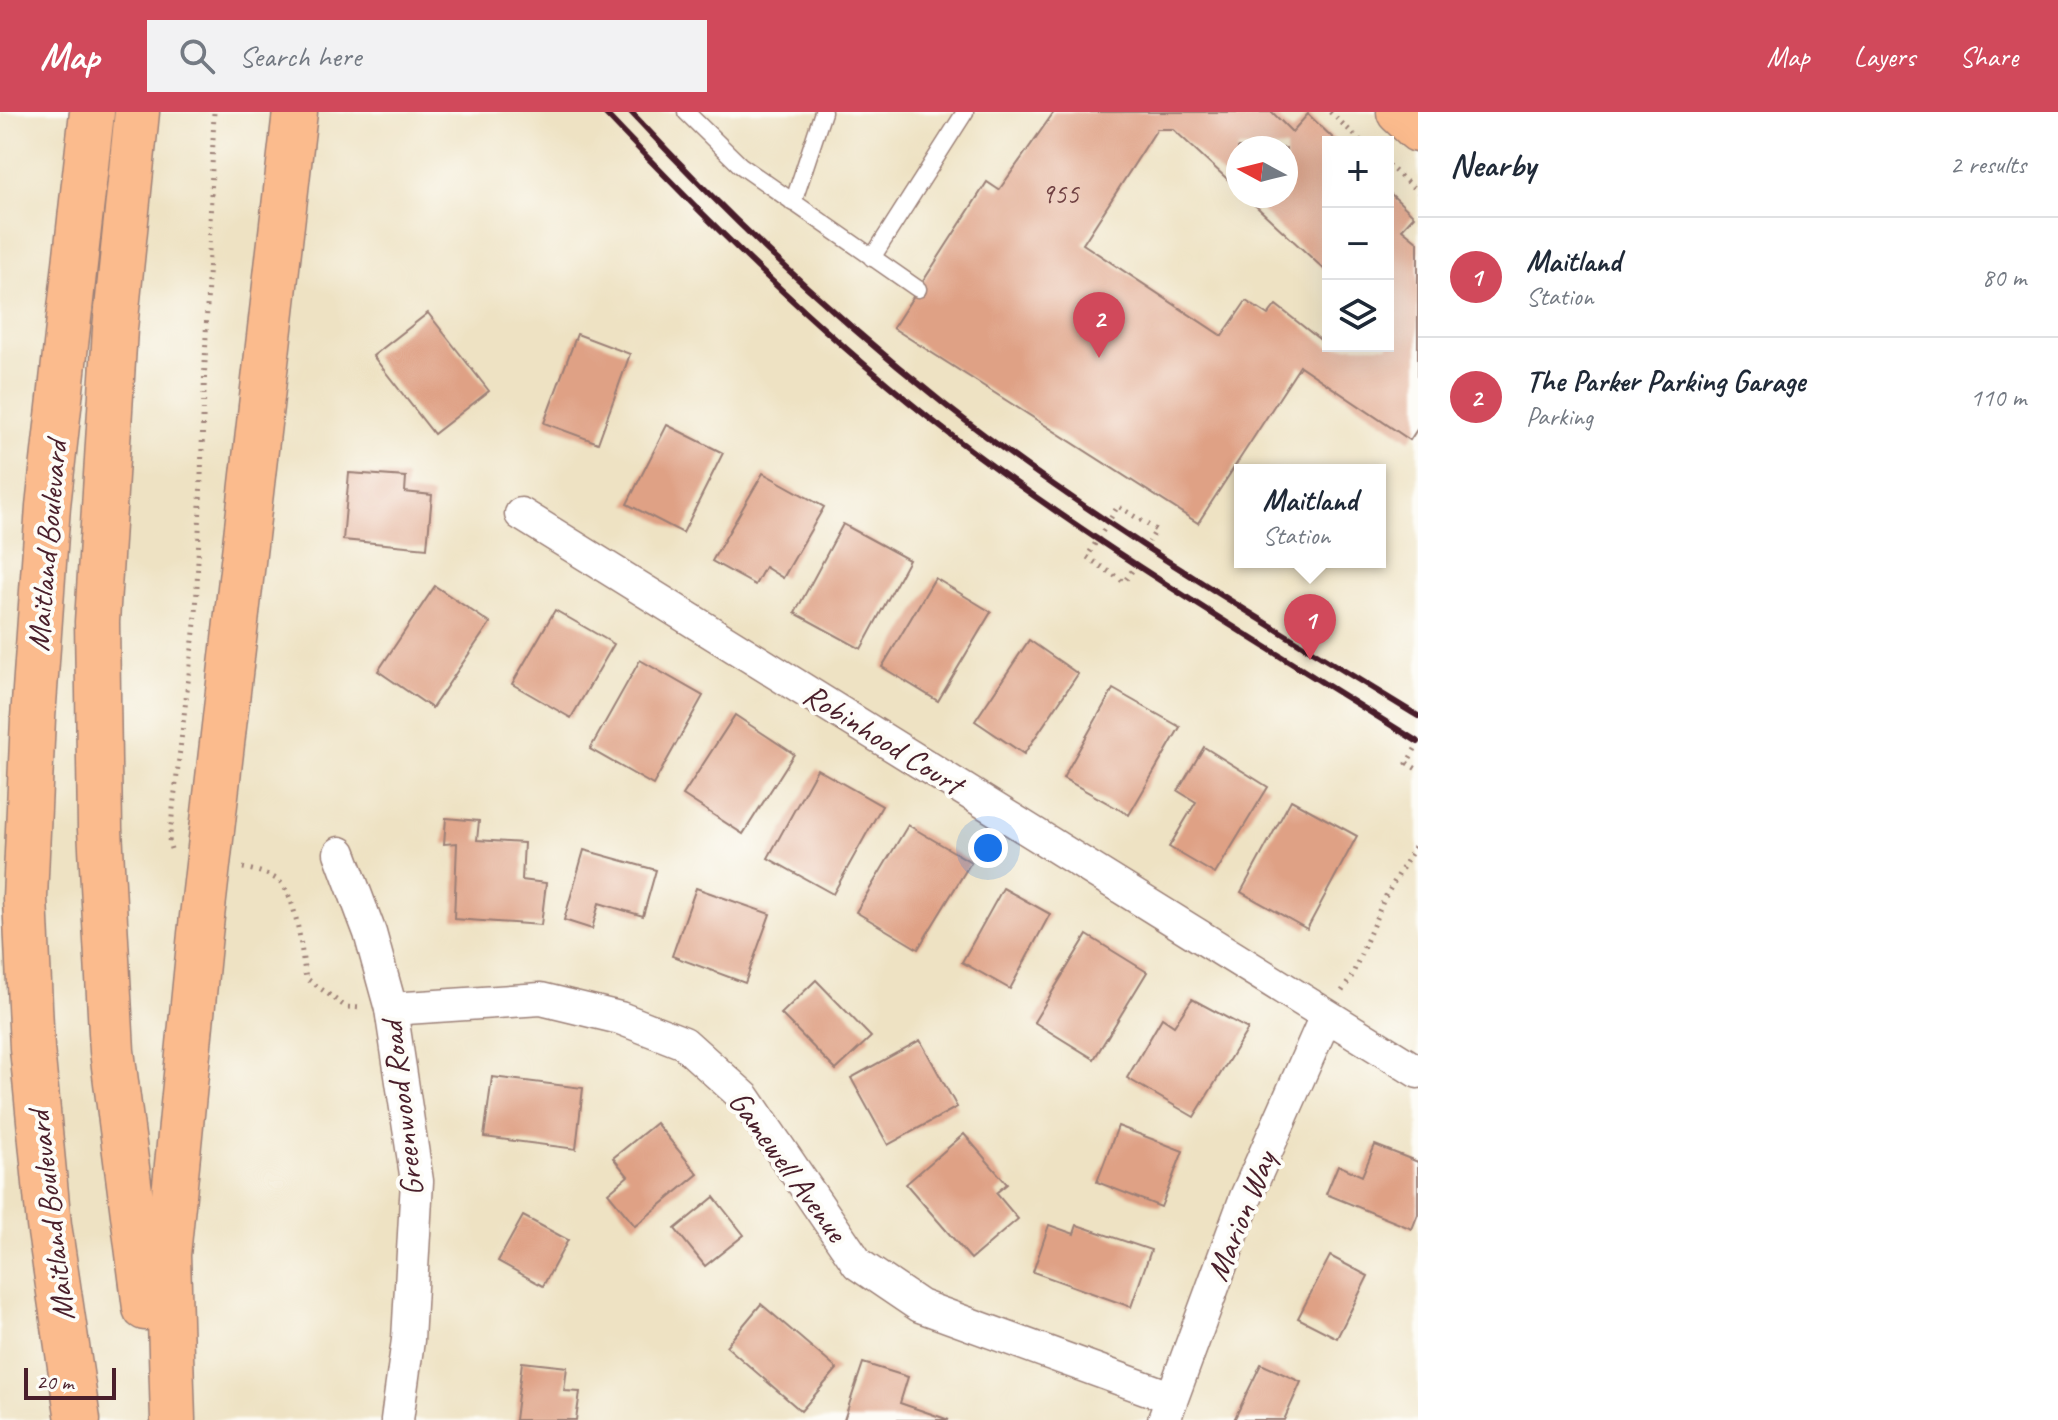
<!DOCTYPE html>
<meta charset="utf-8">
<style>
:root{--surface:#fff;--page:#f2f2f3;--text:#1f2937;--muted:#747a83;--line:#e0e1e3;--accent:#d1495b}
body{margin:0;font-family:Caveat,sans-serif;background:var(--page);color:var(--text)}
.controls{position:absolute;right:24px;top:24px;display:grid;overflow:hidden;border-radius:0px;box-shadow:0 8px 32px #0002}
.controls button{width:72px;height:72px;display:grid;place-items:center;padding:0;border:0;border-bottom:2px solid var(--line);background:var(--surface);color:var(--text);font:40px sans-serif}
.compass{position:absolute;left:1226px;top:24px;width:72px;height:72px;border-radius:50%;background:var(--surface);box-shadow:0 8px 32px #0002;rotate:277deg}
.scale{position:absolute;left:24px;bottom:20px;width:92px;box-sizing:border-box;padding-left:8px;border:4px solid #4a1f2b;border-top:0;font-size:22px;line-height:28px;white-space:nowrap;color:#4a1f2b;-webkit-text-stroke:6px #fdfcf7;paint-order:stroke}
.you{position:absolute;left:988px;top:736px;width:28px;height:28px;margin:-20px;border:6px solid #fff;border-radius:50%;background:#1a73e8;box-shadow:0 0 0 12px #1a73e833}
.badge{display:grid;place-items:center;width:52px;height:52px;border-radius:50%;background:var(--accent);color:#fff;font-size:26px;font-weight:700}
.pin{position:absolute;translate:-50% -66px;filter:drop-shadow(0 2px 4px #0008)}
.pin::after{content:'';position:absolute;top:42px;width:28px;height:24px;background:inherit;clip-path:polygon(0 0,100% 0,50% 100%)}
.popup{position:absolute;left:1234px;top:352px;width:152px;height:104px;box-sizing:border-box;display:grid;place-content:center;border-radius:0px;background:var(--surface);filter:drop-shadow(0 2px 6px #0005);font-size:26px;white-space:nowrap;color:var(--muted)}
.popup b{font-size:30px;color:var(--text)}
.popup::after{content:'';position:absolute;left:50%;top:100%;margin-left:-16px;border:16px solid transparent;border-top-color:var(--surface)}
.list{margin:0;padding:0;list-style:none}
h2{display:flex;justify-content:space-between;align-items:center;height:104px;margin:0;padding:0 32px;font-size:34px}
h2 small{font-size:26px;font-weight:400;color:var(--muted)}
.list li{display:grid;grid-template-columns:52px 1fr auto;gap:24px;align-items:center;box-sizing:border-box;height:120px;padding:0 32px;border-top:2px solid var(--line)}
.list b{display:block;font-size:30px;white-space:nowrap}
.list p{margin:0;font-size:26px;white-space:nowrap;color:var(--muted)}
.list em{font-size:26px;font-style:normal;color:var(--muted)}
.icon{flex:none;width:44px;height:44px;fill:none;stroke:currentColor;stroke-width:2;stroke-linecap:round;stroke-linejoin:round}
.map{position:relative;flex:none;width:1418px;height:1308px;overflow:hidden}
header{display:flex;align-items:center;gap:48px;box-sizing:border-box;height:112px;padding:0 40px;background:var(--accent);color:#fff}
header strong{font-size:38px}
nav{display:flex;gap:44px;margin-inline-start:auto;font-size:28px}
.search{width:560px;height:72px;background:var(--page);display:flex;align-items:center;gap:20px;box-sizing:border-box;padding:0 28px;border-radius:0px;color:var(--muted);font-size:30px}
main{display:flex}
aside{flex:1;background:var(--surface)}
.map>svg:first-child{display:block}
.building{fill:#dfa185}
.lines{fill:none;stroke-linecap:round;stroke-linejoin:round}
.service-casing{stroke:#9c8077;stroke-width:19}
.minor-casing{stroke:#9c8077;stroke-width:35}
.primary-casing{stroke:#9c8077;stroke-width:47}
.path{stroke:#9c8077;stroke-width:5;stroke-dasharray:2 6;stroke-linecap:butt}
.service{stroke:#fff;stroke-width:16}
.minor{stroke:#fff;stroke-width:32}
.primary{stroke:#fbbb8d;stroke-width:44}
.rail{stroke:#4a1f2b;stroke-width:6}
.labels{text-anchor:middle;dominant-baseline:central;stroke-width:8;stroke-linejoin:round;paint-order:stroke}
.number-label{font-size:28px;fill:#6f4042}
.street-label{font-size:32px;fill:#4a1f2b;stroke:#fdfcf7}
</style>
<header>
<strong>Map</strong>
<div class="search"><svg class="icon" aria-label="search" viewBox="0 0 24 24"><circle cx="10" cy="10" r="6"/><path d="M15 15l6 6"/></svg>Search here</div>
<nav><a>Map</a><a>Layers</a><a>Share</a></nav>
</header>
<main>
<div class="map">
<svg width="1418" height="1308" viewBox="0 0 1418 1308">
<rect width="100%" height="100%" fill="#fdfcf7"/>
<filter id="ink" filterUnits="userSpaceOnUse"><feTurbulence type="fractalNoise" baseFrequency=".0125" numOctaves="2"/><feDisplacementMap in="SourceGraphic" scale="16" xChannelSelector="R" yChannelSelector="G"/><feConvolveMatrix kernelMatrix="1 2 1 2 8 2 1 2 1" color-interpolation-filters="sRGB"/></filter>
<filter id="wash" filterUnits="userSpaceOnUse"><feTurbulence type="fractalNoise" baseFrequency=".006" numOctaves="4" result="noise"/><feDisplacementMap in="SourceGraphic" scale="32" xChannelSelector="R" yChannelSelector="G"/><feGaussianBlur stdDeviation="1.8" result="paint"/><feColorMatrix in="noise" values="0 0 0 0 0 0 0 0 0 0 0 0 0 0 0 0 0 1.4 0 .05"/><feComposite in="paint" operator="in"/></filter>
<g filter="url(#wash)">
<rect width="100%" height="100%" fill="#eee2c3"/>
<g id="blocks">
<!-- building -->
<g class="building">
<polygon points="1054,0 1272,0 1292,20 1308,2 1337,30 1328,30 1328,161 1245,84 1286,84 1286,36 1238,36 1238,77 1173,17 1157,17 1083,132 1222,224 1246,189 1268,203 1276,193 1328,234 1388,234 1388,79 1414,104 1402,117 1418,130 1418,316 1410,328 1300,254 1198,411 893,216 987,70 999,78"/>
<polygon points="428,201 489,279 434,322 373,244"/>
<polygon points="577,222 630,242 598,331 544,311"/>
<polygon points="667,313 723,341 683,421 627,392"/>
<polygon points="349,361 406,365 405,380 432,383 427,436 343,428"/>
<polygon points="763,361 824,395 783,466 765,455 755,473 712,449"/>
<polygon points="843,412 909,448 861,537 795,501"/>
<polygon points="935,466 991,500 938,589 882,555"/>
<polygon points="435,474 490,511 432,596 378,559"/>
<polygon points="555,498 614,532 571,606 512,572"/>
<polygon points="1029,528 1078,562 1024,642 975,609"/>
<polygon points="640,548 703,584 653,673 590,637"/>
<polygon points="1113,577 1180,615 1129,703 1063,666"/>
<polygon points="735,603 794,642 743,722 683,683"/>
<polygon points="1204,635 1268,675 1215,762 1169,735 1196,690 1178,679"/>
<polygon points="817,657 882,694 833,782 768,746"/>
<polygon points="1291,688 1357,724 1307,817 1241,780"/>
<polygon points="446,706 479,709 477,728 524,731 522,768 546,771 541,813 454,807 457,731 444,732"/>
<polygon points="908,713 971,750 918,837 856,800"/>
<polygon points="584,738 656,758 643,804 599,791 592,817 564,808"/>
<polygon points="696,776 770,802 745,871 672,844"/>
<polygon points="1003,776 1050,802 1010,877 962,850"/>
<polygon points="1087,823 1147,860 1094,947 1034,910"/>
<polygon points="816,868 871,925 836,958 781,902"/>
<polygon points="1192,887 1248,917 1194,1005 1127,966 1162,906 1174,914"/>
<polygon points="920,928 957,995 888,1033 851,966"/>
<polygon points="492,965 583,976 576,1037 484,1025"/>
<polygon points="656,1011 698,1062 635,1114 608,1081 628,1064 613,1046"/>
<polygon points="1118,1014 1183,1039 1161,1095 1097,1070"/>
<polygon points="964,1022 1007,1072 996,1081 1018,1107 971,1147 906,1072"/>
<polygon points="1375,1033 1418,1050 1418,1102 1412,1117 1326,1082 1338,1053 1362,1064"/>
<polygon points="714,1085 744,1123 705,1154 675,1117"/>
<polygon points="523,1104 568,1128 543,1174 498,1149"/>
<polygon points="1049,1113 1074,1122 1077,1113 1151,1138 1131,1195 1033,1160"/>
<polygon points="1330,1144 1368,1164 1337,1226 1298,1206"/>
<polygon points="761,1192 837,1257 801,1299 726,1234"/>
<polygon points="522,1250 567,1255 564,1279 580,1280 576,1308 515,1308"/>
<polygon points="863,1251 908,1265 900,1291 949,1308 844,1308"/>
<polygon points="1261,1252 1301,1270 1284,1308 1234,1308"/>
</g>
</g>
</g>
<g filter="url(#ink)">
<use href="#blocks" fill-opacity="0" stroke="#9c8077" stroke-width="2"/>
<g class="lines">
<!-- service casing -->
<g class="service-casing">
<g id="service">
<polyline points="686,0 740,53 918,177"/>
<polyline points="793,91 823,0"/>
<polyline points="872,146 965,0"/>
</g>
</g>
<!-- minor casing -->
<g class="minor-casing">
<g id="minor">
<polyline points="521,402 1418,960"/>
<polyline points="340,741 370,821 391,897 417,1069 408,1228 397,1308"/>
<polyline points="391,897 541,887 620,906 684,931 745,986 858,1152 920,1194 1170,1285"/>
<polyline points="1164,1308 1246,1085 1326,904"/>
</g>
</g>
<!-- primary casing -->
<g class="primary-casing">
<g id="primary">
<polyline points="137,0 115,217 97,510 100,717 112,939 145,1196"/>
<polyline points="1399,0 1418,18"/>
<polyline points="78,1308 49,1113 32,936 25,786 33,606 48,394 92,0"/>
<polyline points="173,1308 168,1143 200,822 295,0"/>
</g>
</g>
<!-- path -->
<g class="path">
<polyline points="1330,0 1362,30"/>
<polyline points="1388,53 1418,80"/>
<polyline points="1132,459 1124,470 1087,445 1118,394 1156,418 1149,430"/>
<polyline points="1415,637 1407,651 1418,658"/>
<polyline points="171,737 169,730 196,503 214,0"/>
<path d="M243 756C254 758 270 762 279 769 298 786 301 841 306 866L346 895 362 896"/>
<polyline points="1342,879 1351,866 1384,787 1418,730"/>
</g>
<!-- service -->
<use href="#service" class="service"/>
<!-- minor -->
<use href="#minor" class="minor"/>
<!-- primary -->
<use href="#primary" class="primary"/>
<!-- rail -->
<g class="rail">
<path d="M604 0C707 109 812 213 929 306 1083 427 1253 526 1418 630"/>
<path d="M631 0C728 105 832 203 944 292 1093 409 1257 505 1418 604"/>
</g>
</g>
</g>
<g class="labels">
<!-- number labels -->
<g class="number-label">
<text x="1060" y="81">955</text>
</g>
<!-- street labels -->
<g class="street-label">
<text transform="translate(47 434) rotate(-85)">Maitland Boulevard</text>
<text transform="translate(883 627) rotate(32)">Robinhood Court</text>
<text transform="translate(402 997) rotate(-97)">Greenwood Road</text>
<text transform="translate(788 1054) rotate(54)">Gamewell Avenue</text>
<text transform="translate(51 1104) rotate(-97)">Maitland Boulevard</text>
<text transform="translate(1241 1104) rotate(-68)">Marion Way</text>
</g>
</g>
</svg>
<div class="controls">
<button>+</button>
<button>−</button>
<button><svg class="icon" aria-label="layers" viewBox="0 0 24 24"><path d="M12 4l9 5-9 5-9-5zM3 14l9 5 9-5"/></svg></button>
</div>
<svg class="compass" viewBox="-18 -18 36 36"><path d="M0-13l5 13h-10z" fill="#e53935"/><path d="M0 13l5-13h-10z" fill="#747a83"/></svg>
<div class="scale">20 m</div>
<div class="you"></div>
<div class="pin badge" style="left:1310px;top:548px">1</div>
<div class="popup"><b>Maitland</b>Station</div>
<div class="pin badge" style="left:1099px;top:246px">2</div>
</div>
<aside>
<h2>Nearby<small>2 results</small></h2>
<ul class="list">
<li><span class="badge">1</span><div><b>Maitland</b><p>Station</p></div><em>80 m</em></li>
<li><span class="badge">2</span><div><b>The Parker Parking Garage</b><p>Parking</p></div><em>110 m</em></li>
</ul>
</aside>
</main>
